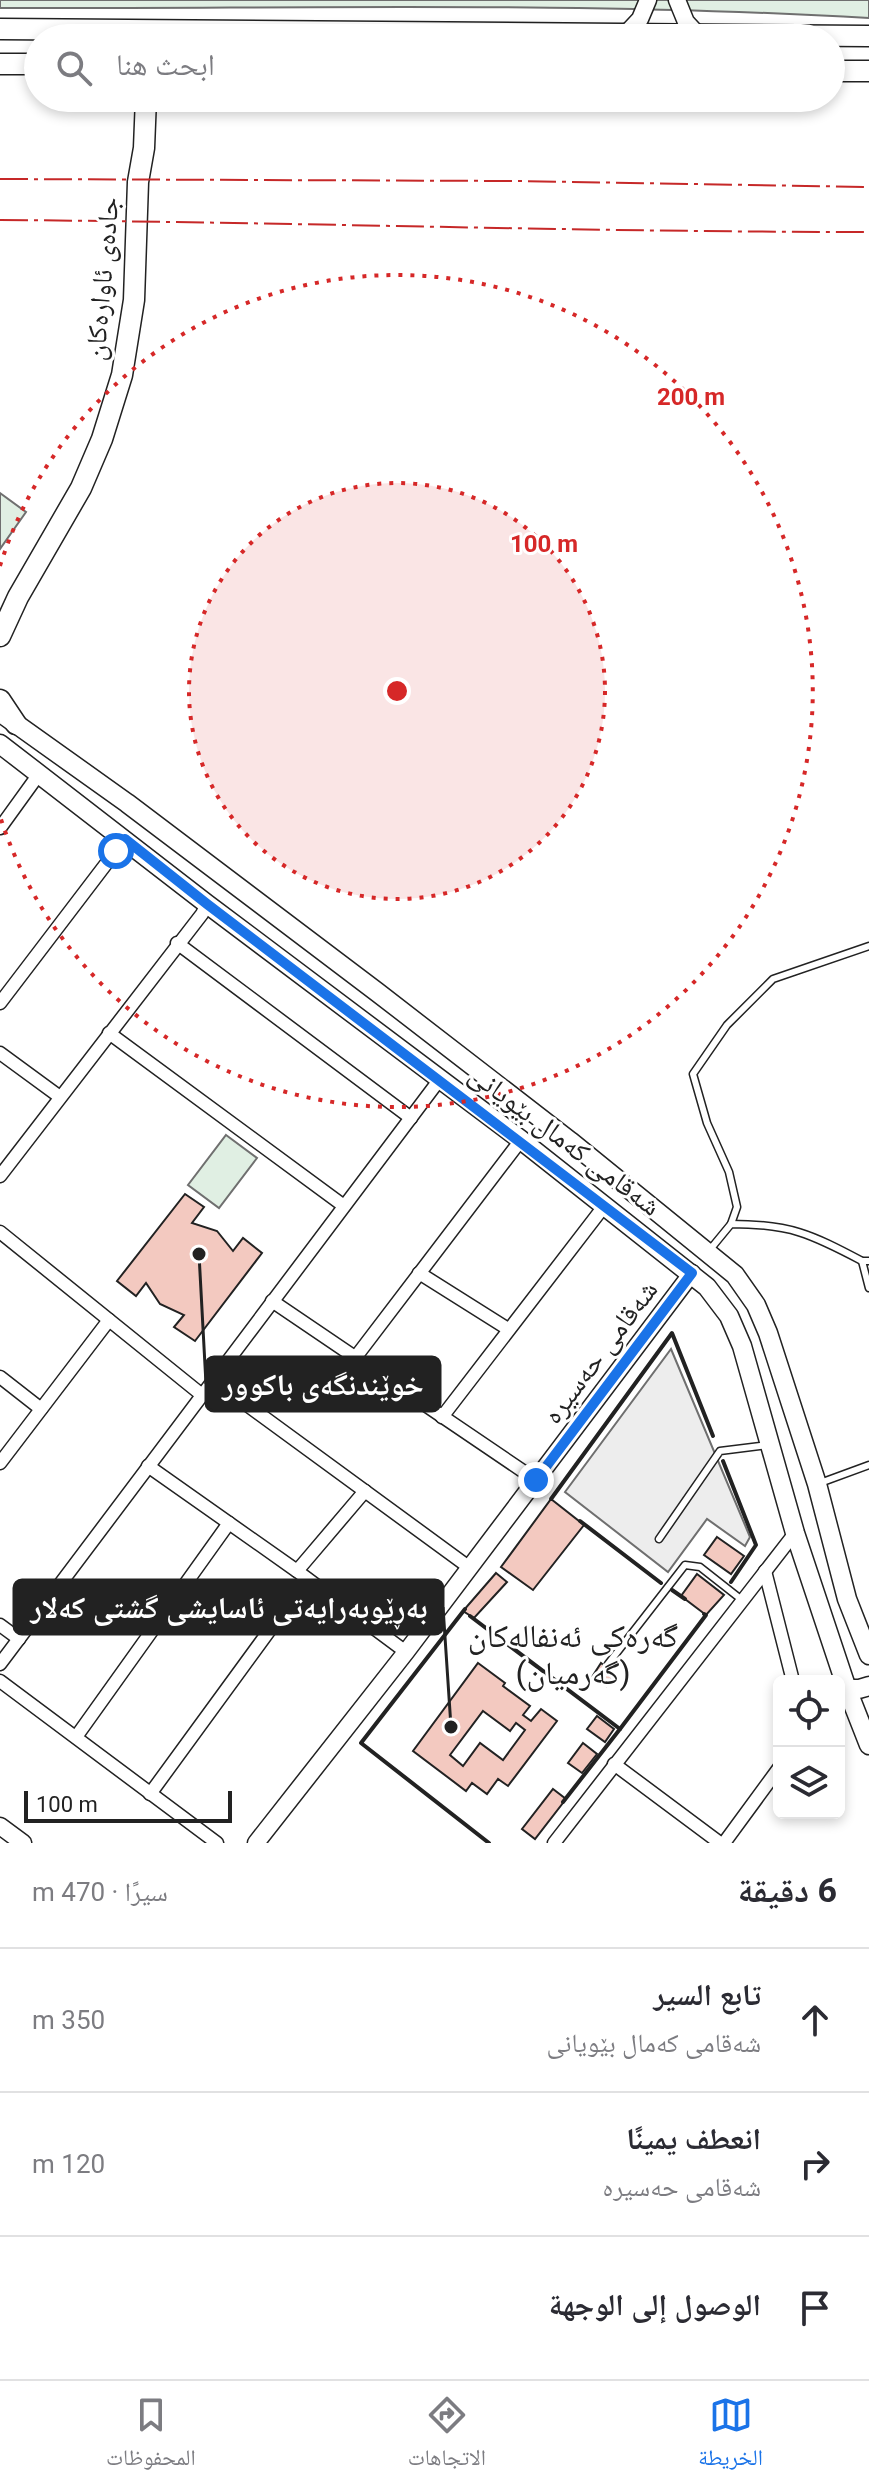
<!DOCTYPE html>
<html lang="ar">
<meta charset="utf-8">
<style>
:root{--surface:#fff;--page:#f7f7f7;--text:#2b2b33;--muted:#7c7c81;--line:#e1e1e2;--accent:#1a73e8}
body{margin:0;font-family:Roboto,"Noto Naskh Arabic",sans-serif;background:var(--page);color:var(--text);direction:rtl}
.controls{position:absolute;right:24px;bottom:24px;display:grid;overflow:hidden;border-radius:12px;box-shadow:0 4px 12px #0003}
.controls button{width:72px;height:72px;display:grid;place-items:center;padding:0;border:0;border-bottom:2px solid var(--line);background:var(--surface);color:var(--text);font:40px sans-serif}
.scale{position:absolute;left:24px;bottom:20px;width:208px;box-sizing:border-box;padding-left:8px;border:4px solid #222;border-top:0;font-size:22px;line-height:28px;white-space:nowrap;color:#222;-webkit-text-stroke:6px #fff;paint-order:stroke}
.stop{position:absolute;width:24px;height:24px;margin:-18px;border:6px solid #1a73e8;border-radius:50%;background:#fff}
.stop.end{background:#1a73e8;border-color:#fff;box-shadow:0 2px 8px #0008}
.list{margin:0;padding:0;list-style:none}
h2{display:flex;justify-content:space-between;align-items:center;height:104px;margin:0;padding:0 32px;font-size:34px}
h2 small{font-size:26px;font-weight:400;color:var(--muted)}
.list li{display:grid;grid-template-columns:52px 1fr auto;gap:24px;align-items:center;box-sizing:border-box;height:144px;padding:0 32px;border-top:2px solid var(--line)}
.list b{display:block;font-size:30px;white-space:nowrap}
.list p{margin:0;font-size:26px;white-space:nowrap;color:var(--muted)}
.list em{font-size:26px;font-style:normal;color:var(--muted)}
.icon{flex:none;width:44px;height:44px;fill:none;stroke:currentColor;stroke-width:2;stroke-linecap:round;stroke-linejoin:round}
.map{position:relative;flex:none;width:869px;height:1843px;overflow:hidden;direction:ltr}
.search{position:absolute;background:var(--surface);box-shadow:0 4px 12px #0003;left:24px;right:24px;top:24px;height:88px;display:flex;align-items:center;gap:20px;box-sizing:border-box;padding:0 28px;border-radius:44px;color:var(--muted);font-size:30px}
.sheet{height:536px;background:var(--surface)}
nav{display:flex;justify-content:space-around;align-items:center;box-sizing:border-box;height:112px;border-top:2px solid var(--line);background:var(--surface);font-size:22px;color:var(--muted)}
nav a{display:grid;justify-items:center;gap:4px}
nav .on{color:var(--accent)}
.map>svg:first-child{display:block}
.green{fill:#e0efe3;stroke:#6f6f6f;stroke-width:2}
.parking{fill:#ededed;stroke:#6f6f6f;stroke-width:2}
.building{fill:#f3c9c0;stroke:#222;stroke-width:2;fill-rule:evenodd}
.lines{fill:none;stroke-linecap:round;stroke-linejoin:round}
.service-casing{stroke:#222;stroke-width:9}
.minor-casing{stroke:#222;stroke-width:15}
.tertiary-casing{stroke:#222;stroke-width:19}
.secondary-casing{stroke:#222;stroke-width:21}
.primary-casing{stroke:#222;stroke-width:23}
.trunk-casing{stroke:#222;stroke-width:23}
.service{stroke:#fff;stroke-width:6}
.minor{stroke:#fff;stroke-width:12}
.tertiary{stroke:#fff;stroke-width:16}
.secondary{stroke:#fff;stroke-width:18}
.primary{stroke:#fff;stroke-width:20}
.trunk{stroke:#fff;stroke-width:20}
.wall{stroke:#222;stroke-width:4}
.power{stroke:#c62828;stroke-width:2;stroke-dasharray:28 6 4 6;stroke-linecap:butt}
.route{stroke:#1a73e8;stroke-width:10}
.ring{fill:none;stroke:#d62828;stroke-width:4;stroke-dasharray:4 8}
.labels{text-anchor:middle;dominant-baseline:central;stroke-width:6;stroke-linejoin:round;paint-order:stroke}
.street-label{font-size:28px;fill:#222;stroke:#fff}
.quarter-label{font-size:32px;fill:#222;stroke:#fff}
.centre{fill:#d62828;stroke:#fff;stroke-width:4}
.ring-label{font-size:24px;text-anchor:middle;font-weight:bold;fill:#d62828;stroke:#fff;stroke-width:6;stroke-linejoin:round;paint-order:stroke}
.leader{fill:none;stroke:#222;stroke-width:3}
.callout-dot{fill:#222;stroke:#fff;stroke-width:3}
.callout{fill:#222;stroke:#222;stroke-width:3}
.callout-label{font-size:30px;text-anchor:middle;font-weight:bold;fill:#fff}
</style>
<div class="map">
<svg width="869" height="1843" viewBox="0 0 869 1843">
<rect width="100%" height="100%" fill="#fff"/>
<!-- green -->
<g class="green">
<path d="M0 0H869V18C580 1 290 9 0 8Z"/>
<polygon points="0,493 26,512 0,549"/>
<polygon points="226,1135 257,1158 219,1208 188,1185"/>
</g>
<!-- parking -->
<polygon class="parking" points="671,1349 750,1537 745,1546 707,1519 668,1572 565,1492"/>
<!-- building -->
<g class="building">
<polygon points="185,1194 204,1207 192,1223 217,1231 233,1251 243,1238 262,1253 195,1341 174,1327 184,1315 160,1304 146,1283 136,1296 117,1281"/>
<polygon points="551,1499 584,1525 533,1590 501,1567"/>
<polygon points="717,1537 744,1556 731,1574 704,1555"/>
<polygon points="496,1573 507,1582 474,1618 463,1611"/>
<polygon points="697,1574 724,1595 706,1615 681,1596"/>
<path d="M478 1663 505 1683 503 1686 530 1706 523 1715 531 1721 541 1709 557 1721 508 1786 498 1779 487 1794 472 1783 466 1791 413 1751ZM483 1711 510 1731 516 1723 525 1730 503 1760 480 1743 463 1766 450 1755Z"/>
<polygon points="601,1663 615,1674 606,1686 592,1677"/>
<polygon points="597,1716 614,1729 605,1742 587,1729"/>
<polygon points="583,1743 597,1754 582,1773 568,1763"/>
<polygon points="553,1789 566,1799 535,1839 522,1829"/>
</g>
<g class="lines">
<!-- service casing -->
<g class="service-casing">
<g id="service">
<polyline points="731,1224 737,1207 729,1172 707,1123 693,1074 727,1025 773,979 869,946"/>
<path d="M708 1252 731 1224C790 1224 811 1234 862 1261H869"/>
<polyline points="862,1261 869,1288"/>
<polyline points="820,1483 869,1465"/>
<polyline points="659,1539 720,1451 768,1445"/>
<polyline points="608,1664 685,1565 700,1567 742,1600"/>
</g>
</g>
<!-- minor casing -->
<g class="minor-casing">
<g id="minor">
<polyline points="0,828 39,774"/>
<polyline points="177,943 411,1118"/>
<polyline points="0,1003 125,839"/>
<polyline points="109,1033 344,1206"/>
<polyline points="0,1053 60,1097"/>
<polyline points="0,1176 202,914 207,904"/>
<polyline points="0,1232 202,1395"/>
<polyline points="419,1273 508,1329"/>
<polyline points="272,1301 536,1480"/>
<polyline points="355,1358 521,1140"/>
<polyline points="0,1377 41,1409"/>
<polyline points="213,1380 470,1568"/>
<polyline points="442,1417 605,1205"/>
<polyline points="0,1463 109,1320"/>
<polyline points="148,1466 297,1571 406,1652"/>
<polyline points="297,1571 365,1491"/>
<polyline points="765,1571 793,1681"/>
<polyline points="0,1625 19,1639"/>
<polyline points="0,1664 440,1079"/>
<polyline points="0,1681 217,1843"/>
<polyline points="76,1737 229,1523"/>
<polyline points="614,1764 720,1843"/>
<polyline points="150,1794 307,1579"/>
<polyline points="554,1843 795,1533"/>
<polyline points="724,1843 779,1768"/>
</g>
</g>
<!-- tertiary casing -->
<g class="tertiary-casing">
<g id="tertiary">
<polyline points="677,0 686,22 699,36"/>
<polyline points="625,35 640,19 648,0"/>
<polyline points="0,1826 23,1843"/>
<polyline points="256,1843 406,1652 692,1273"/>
</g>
</g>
<!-- secondary casing -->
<g class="secondary-casing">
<g id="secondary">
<polyline points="5,716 127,803 377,992 570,1141 735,1275 756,1305 768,1333 817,1484 847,1599 869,1655"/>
<polyline points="0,744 207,904 521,1140 707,1287 729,1316 742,1346 795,1533 847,1689 869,1745"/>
<polyline points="847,1689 859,1689 869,1686"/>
</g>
</g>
<!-- primary casing -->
<g class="primary-casing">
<g id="primary">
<polyline points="0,636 18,597 81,488 102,439 122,375 134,300 138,182 144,148 146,98"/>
<polyline points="0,700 16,724"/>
</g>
</g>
<!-- trunk casing -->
<g class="trunk-casing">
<g id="trunk">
<polyline points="0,29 869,36"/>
<polyline points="0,64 38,64"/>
<polyline points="831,71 869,71"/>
</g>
</g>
<!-- service -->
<use href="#service" class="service"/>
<!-- minor -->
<use href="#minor" class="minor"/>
<!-- tertiary -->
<use href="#tertiary" class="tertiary"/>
<!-- secondary -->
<use href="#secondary" class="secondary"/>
<!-- primary -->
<use href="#primary" class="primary"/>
<!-- trunk -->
<use href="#trunk" class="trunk"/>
<!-- wall -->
<g class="wall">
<polyline points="723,1461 756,1545 731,1582"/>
<polyline points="551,1499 672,1333 713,1436"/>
<polyline points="580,1521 661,1583"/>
<polyline points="672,1590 685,1599"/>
<polyline points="465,1609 361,1743 489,1843"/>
<polyline points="470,1616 620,1729 563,1802"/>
<polyline points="620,1729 706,1615 704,1614"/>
</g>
<!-- power -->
<g class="power">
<polyline points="0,179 516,181 869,187"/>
<path d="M0 220C290 222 579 232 869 232"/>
</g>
</g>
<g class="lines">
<!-- route -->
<polyline class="route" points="116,851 125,839 207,904 692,1273 536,1480"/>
</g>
<!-- distance rings -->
<circle cx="397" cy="691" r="208" fill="#d62828" fill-opacity=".12"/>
<g class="ring">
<circle cx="397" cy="691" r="208"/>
<path d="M0 566A416 416 0 1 1 0 816"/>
</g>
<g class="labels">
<!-- street labels -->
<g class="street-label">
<text transform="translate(102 279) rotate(-85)">جادەی ئاوارەکان</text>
<text transform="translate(565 1140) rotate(37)">شەقامی کەمال بێویانی</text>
<text transform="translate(600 1352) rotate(-53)">شەقامی حەسیرە</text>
</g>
<!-- quarter labels -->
<g class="quarter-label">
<text x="573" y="1636">گەرەکی ئەنفالەکان<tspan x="573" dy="37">(گەرمیان)</tspan></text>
</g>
</g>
<circle cx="397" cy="691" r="12" class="centre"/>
<g class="ring-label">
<text x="691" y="405">200 m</text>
<text x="544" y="552">100 m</text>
</g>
<!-- callouts -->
<path class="leader" d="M199 1254L206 1384M451 1727L443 1607"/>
<g class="callout-dot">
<circle cx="199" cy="1254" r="8"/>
<circle cx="451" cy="1727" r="8"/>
</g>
<g class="callout">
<rect x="206" y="1357" width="234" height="54" rx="8"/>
<rect x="14" y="1580" width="429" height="54" rx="8"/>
</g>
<g class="callout-label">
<text x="323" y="1395">خوێندنگەی باکوور</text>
<text x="229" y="1618">بەڕێوبەرایەتی ئاسایشی گشتی کەلار</text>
</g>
</svg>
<div class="controls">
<button><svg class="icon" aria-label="locate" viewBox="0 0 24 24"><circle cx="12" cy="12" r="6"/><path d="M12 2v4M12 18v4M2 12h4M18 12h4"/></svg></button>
<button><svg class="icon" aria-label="layers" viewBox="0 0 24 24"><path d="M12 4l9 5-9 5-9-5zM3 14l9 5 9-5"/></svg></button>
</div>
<div class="scale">100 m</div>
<div class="stop" style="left:116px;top:851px"></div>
<div class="stop end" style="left:536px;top:1480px"></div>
<div class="search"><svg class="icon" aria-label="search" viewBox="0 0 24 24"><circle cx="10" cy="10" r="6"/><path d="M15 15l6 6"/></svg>ابحث هنا</div>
</div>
<section class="sheet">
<h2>6 دقيقة<small>سيرًا · 470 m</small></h2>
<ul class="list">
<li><svg class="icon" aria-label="ahead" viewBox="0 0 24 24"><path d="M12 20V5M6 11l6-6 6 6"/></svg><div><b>تابع السير</b><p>شەقامی کەمال بێویانی</p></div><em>350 m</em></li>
<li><svg class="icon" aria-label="right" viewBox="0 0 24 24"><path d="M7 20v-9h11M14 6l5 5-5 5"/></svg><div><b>انعطف يمينًا</b><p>شەقامی حەسیرە</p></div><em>120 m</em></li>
<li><svg class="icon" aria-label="arrive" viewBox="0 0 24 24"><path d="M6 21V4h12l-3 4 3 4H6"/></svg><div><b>الوصول إلى الوجهة</b></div></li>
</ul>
</section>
<nav>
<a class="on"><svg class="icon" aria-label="map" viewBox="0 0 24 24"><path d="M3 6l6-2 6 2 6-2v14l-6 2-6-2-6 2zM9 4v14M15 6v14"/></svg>الخريطة</a>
<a><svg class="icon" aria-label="directions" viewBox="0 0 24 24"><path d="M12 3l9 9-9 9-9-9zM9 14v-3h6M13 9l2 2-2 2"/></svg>الاتجاهات</a>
<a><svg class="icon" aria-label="saved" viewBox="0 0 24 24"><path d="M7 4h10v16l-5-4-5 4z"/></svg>المحفوظات</a>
</nav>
